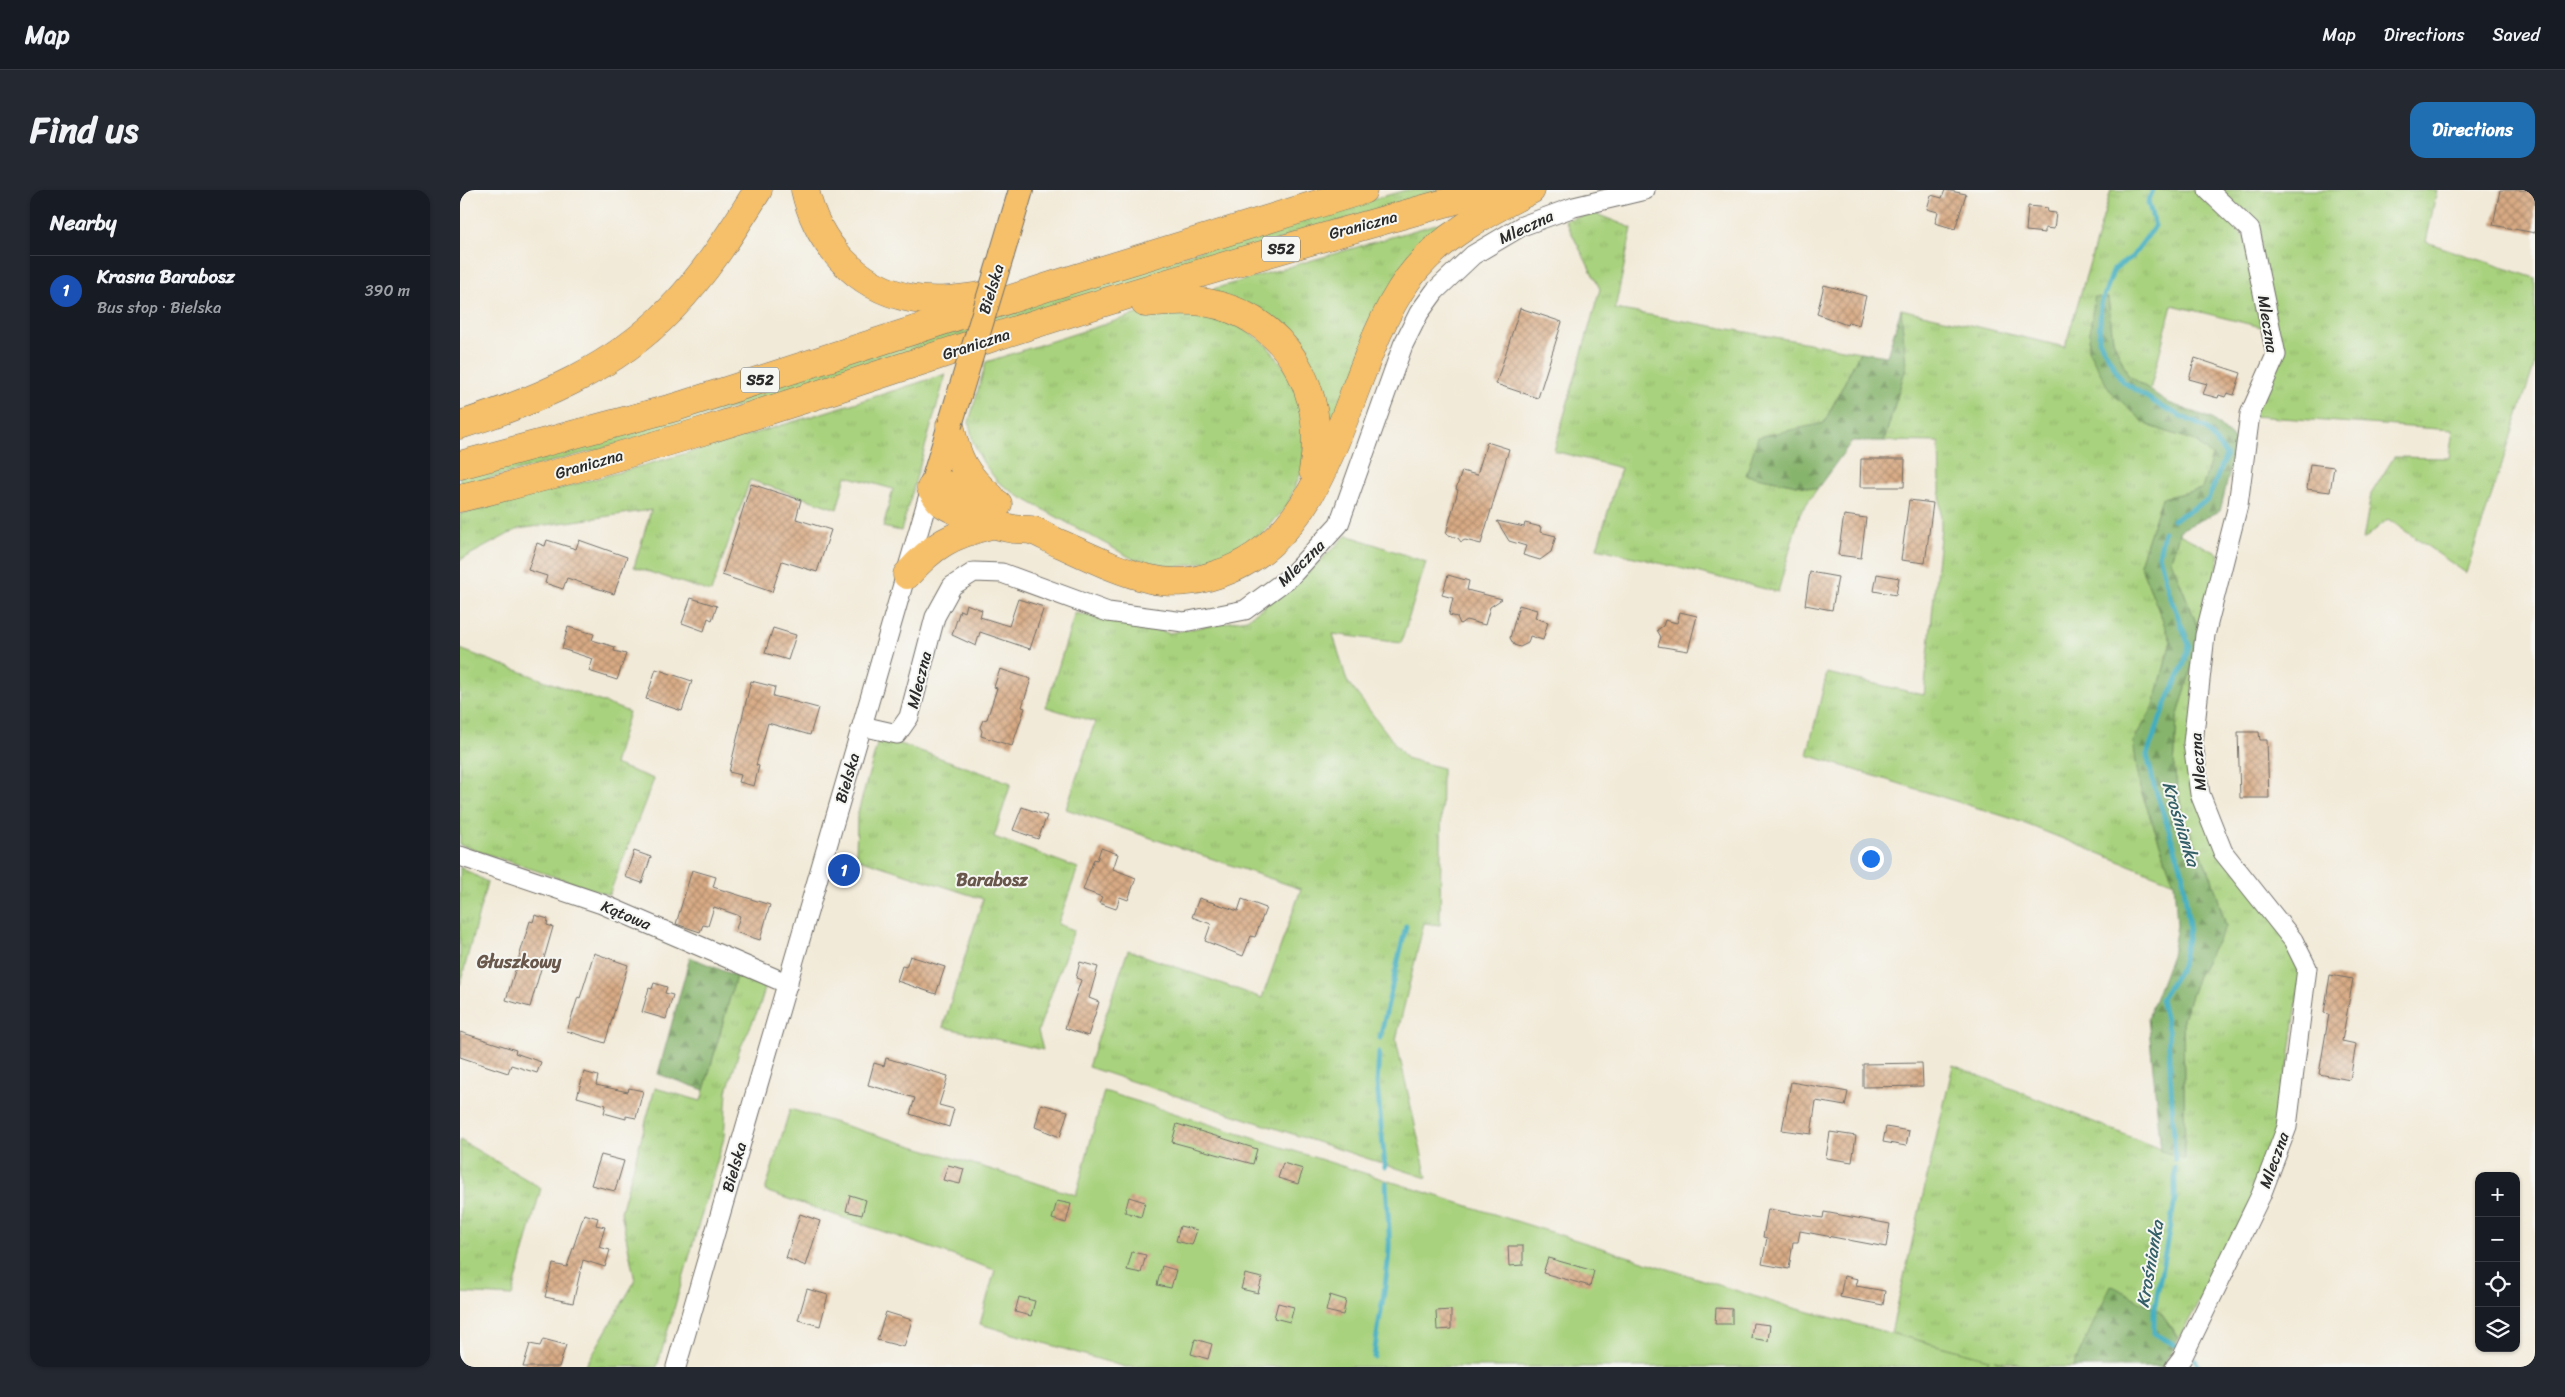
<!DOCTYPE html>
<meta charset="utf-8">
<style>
:root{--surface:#171b24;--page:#242831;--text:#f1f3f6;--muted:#9ea1a6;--line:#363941;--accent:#1f6fb2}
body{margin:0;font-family:Sriracha,sans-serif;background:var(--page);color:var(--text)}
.controls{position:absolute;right:15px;bottom:15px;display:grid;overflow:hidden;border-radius:10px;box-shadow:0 1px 4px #0004}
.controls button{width:45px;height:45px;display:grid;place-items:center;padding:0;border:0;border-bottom:1px solid var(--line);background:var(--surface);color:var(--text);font:25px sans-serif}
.you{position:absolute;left:1410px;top:668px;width:18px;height:18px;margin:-12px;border:4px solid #fff;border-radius:50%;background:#1a73e8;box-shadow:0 0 0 8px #1a73e833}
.badge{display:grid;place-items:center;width:32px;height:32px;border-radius:50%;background:var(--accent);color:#fff;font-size:16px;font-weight:700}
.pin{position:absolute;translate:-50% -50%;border:2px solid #fff;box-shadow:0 1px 5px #0006}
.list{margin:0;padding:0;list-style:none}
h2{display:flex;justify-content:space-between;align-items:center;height:65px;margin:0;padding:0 20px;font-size:21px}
h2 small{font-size:16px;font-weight:400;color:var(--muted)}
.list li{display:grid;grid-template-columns:32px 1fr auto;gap:15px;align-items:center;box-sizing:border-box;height:70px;padding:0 20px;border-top:1px solid var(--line)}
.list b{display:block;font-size:19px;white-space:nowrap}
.list p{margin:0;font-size:16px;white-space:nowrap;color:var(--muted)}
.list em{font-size:16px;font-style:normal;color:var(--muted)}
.icon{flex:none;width:28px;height:28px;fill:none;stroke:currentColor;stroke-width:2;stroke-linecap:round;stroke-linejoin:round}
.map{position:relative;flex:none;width:2075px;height:1177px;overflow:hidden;border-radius:15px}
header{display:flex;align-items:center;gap:30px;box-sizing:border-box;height:70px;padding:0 25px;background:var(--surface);border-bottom:1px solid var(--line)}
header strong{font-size:24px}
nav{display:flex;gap:28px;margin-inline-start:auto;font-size:18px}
.intro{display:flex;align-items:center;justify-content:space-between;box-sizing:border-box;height:120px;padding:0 30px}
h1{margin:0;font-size:35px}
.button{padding:12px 22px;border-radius:15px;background:var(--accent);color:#fff;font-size:18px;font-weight:700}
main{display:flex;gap:30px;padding:0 30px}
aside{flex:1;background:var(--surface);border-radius:15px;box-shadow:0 1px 4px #0004}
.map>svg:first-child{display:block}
.grass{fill:url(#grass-tufts);stroke:#6a7e54}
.forest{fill:url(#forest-firs);stroke:#58704c}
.green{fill:#a8d27d;stroke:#6a7e54}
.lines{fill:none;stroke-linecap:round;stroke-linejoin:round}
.stream{stroke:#42aec0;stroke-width:5}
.building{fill:url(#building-cross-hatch)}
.minor-casing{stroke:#716e68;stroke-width:21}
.major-casing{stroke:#716e68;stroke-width:26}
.highway-casing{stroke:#716e68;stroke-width:29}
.minor{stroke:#fff;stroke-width:19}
.major{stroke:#f6c06b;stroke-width:24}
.highway{stroke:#f6c06b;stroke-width:28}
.major-bridge-casing{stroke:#716e68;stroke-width:26;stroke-linecap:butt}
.major-bridge{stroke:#f6c06b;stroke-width:24}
.labels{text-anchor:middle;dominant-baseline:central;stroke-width:4;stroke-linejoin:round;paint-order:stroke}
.shield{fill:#f6f6f2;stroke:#686867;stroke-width:1}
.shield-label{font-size:15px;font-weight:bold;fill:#2b2b2b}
.street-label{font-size:16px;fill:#2b2b2b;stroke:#f6f6f2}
.water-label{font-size:18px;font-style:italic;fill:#345f67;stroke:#f6f6f2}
.neighbourhood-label{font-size:18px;font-weight:bold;fill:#68574a;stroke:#f6f6f2}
</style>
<header>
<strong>Map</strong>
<nav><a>Map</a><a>Directions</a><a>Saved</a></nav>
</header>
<div class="intro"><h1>Find us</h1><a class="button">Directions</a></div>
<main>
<aside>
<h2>Nearby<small></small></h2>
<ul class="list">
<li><span class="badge" style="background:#1a4fb4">1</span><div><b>Krasna Barabosz</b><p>Bus stop · Bielska</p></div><em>390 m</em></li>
</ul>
</aside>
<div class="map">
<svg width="2075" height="1177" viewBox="0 0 2075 1177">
<defs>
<pattern id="grass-tufts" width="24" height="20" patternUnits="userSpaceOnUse" patternTransform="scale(1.25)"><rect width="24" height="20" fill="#a8d27d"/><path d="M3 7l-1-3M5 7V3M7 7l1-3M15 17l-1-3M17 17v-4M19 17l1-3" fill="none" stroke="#91b46c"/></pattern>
<pattern id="forest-firs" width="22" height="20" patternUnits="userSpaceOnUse" patternTransform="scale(1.25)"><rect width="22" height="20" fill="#86b46c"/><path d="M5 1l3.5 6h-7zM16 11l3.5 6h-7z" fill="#6e9359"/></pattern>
<pattern id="building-cross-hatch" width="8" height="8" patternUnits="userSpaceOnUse" patternTransform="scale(1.25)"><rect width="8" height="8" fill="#d8aa84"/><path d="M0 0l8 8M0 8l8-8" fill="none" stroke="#af8b6c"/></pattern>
</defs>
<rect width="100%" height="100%" fill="#f6f6f2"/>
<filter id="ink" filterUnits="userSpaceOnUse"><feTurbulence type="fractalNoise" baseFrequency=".02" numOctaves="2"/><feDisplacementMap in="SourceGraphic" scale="10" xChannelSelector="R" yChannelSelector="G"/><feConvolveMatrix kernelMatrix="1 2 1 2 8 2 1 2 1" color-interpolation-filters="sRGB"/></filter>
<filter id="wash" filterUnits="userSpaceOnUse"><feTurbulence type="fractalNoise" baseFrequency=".0096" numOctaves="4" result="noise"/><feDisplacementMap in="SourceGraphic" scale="20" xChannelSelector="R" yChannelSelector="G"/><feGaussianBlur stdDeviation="1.12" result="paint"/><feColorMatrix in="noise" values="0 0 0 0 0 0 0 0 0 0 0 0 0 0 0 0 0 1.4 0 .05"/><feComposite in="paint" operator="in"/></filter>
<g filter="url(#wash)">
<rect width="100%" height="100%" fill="#f2ead8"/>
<!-- grass -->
<g class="grass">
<polygon points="946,0 982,0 148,257 0,296 0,286 844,29"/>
<polygon points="1651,0 1732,0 1785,48 1805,138 1712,115 1690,200 1668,185 1653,150 1648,108 1634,108 1628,160 1687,235 1735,251 1752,266 1742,299 1702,308 1680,374 1711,451 1694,516 1673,552 1680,598 1714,693 1553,629 1347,565 1367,483 1464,505 1481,337 1479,252 1424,251 1446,177 1441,119 1605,157"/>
<polygon points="1753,0 1977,0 1966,52 2075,88 2075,173 2006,383 1928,329 1903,350 1911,304 1934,267 1989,268 1993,240 1793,226 1822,164 1795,40"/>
<polygon points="1134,23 1172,38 1155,119 1400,162 1364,233 1287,285 1357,299 1340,323 1318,402 1137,358 1161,278 1094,261 1140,99 1105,30"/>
<polygon points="990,30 992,32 868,243 860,200 754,102 753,99"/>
<polygon points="729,122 776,134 805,153 828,182 840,208 845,245 843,278 827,316 800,347 764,369 716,377 673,369 557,305 537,291 523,272 513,253 509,232 526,172 680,123"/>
<path d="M486 184 441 341 423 337 433 299 386 286 377 319 290 290 251 402 174 377 191 320 58 339 0 370V324C164 283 325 236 486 184Z"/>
<polygon points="1719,344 1759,364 1732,592 1827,751 1841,784 1820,934 1799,999 1719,1149 1700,1122 1652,1096 1613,1177 1576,1177 1534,1170 1555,1177 1526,1177 1529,1169 1431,1143 1493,875 1725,969 1723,828 1738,786 1766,736 1752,688 1723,627 1714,578 1717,528 1736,463 1739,440 1711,370"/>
<polygon points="887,345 966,372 941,453 873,444 887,491 946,568 982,578 980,735 964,733 936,850 967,988 628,877 668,760 802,808 841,699 606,619 635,532 586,517 615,423 709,443 787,429 843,387"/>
<polygon points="0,459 169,522 154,574 194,589 149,705 0,655"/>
<polygon points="418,551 432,551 551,593 534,647 618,678 598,734 614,740 578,841 583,860 483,837 523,709 396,668 397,626"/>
<polygon points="0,677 27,692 0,795"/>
<polygon points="276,786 306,795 299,818 279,861 267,901 264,948 197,1177 125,1177 175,1091 161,1022 195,898 241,911"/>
<polygon points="0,950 81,998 52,1106 0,1103"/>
</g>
<!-- forest -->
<g class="forest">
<polygon points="1634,107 1648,108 1653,150 1668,185 1709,213 1752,229 1777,252 1760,321 1720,340 1711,370 1739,440 1736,463 1717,528 1714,578 1723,627 1752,688 1766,736 1738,786 1723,828 1725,969 1701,961 1688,828 1712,765 1717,735 1714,693 1680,598 1673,552 1694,516 1711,451 1680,374 1702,308 1742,299 1752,266 1735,251 1687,235 1650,201 1628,160"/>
<polygon points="1441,119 1446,177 1424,251 1392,251 1357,299 1286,285 1298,247 1364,233 1400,162 1427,166"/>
<polygon points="230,767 276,786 244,900 198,884"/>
<polygon points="1651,1095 1700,1122 1719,1149 1702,1177 1613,1177"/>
</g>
<!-- green -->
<polygon class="green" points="644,901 1319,1114 1529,1169 1526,1177 665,1177 520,1134 535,1080 305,1001 330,919 616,1005"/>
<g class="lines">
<!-- stream -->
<g class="stream">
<polyline points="1693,0 1688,12 1695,36 1672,67 1654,79 1641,114 1639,150 1662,191 1702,217 1746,238 1766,265 1748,310 1713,330"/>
<polyline points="1704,342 1699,365 1710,406 1729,455 1724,474 1704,518 1687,565 1694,595 1722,680 1729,737 1722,776 1701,809 1708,840 1715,970"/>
<polyline points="920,848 946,736"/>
<polyline points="919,862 917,894 925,977"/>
<polyline points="1715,978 1715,1010 1694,1120 1694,1143 1722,1159"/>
<path d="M914 1167C918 1131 927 1096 929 1059 930 1038 927 1015 926 993"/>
<polyline points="1735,1170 1739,1177"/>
</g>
</g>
<g id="blocks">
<!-- building -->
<g class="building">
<polygon points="1485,0 1506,4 1495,39 1475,33 1478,22 1467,19 1471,5 1482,8"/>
<polygon points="2040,0 2075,0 2075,43 2033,35"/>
<polygon points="1568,16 1588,18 1587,22 1596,23 1594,39 1585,38 1585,43 1566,41"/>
<polygon points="1364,95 1406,106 1399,135 1388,132 1387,135 1357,124"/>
<polygon points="1060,118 1102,132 1078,208 1036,194"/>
<polygon points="1735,168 1781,183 1774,205 1767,203 1765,207 1759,205 1758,208 1743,204 1747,194 1729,189"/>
<polygon points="1027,252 1049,259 1021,354 1005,350 1001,352 998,348 986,344 998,300 996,299 1002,281 1017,285"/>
<polygon points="1401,269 1445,269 1444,297 1400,297"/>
<polygon points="1850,274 1874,277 1870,302 1847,299"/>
<polygon points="291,294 341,310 336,329 371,340 357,382 322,371 312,402 262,385"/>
<polygon points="1449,310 1473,313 1465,373 1441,370"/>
<polygon points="1384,325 1406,328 1401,368 1378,365"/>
<polygon points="1037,331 1064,337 1065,333 1081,337 1080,342 1096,346 1091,362 1080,370 1063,365 1066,356 1049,351"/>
<polygon points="87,350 116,359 119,350 167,367 154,404 107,388 103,399 85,393 87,386 68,380 77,353 85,356"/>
<polygon points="1350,382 1378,387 1372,420 1345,415"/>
<polygon points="1417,384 1439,388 1436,405 1414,401"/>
<polygon points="988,385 1009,391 1007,400 1042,409 1030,417 1025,435 1006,430 1000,434 997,427 989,425 993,408 982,405"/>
<polygon points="231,408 257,416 252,430 248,428 244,441 222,433"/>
<polygon points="558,409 584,417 570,459 520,442 516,456 492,445 500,420 504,422 506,414 522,420 520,427 549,436"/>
<polygon points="1059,415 1077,420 1075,428 1088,432 1083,450 1070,446 1068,453 1060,457 1054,455 1050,448"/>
<polygon points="1220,422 1237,426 1228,461 1198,456 1201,447 1197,440 1203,436 1205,430 1217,433"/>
<polygon points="108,437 134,444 132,450 155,457 154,461 166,464 157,490 129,481 133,469 102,459"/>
<polygon points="313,438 336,445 328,470 305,463"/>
<polygon points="196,479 232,491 222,521 186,509"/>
<polygon points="540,479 571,489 562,517 565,518 552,556 521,546 522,541 520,537 523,530 527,529 537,498 534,497"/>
<polygon points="291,491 315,497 313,506 358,518 350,545 308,533 296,575 299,576 294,596 279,592 281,585 269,582"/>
<polygon points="1778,542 1799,542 1800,550 1807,550 1809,608 1780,608"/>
<polygon points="562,617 587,626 578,649 553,640"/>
<polygon points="641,658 658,664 653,679 676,688 668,710 660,707 656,719 639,713 642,707 623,700 634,669 637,670"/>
<polygon points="174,661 191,667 182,693 165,687"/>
<polygon points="232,680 256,687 253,697 310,715 300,750 275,742 280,726 254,717 248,736 243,735 240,742 216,734"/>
<polygon points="739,708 778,721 782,709 806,718 795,747 791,746 783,766 745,751 751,734 732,727"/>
<polygon points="75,725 88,729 87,735 93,737 70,817 46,810 70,731 73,732"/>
<polygon points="134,763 168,775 145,853 107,841 118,807 120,808"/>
<polygon points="450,766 485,777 476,804 437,791 442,776 446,777"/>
<polygon points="620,772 638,777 629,808 639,812 628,846 605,838 621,790 616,788"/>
<polygon points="1870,785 1893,789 1882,851 1896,854 1890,890 1859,884 1869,824 1864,823"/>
<polygon points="194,793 207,797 205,803 213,805 206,829 182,822 189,798 192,799"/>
<polygon points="0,842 56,860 55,863 81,872 77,883 51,875 48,883 0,867"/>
<polygon points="426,868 488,886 479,915 494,919 489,937 450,924 455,908 408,895 414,873 424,876"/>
<polygon points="1462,873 1463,896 1403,897 1403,874"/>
<polygon points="124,882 138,886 136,895 168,902 169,898 183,901 176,928 166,926 166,929 144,923 146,915 117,907"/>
<polygon points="1331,892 1388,902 1385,916 1356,911 1351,944 1322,940"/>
<polygon points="581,914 608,921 600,947 575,937"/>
<polygon points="717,934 797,959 793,974 712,952"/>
<polygon points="1426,937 1449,941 1446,956 1423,952"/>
<polygon points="1370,942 1396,946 1392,972 1366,968"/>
<polygon points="141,965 164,971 155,1001 131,995"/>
<polygon points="823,973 843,979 838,994 818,988"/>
<polygon points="488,975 504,979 500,994 483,990"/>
<polygon points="390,1005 406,1010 402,1025 386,1021"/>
<polygon points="669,1007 685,1012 681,1027 665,1022"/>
<polygon points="597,1011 611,1014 606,1033 592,1029"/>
<polygon points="1308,1019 1363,1028 1364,1022 1430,1034 1426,1057 1340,1041 1338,1052 1333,1052 1329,1079 1302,1074 1307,1048 1303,1047"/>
<polygon points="124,1024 138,1028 136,1035 145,1037 139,1057 150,1060 145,1077 123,1070 113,1113 85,1107 93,1074 107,1077"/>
<polygon points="340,1024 360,1031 346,1076 326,1068"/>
<polygon points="720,1036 737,1040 732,1055 716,1051"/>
<polygon points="1048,1056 1063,1056 1063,1075 1049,1076"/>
<polygon points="672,1062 686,1065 681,1083 667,1080"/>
<polygon points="1088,1068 1134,1081 1130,1096 1083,1083"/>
<polygon points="702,1076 716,1080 711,1098 697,1095"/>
<polygon points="785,1084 802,1088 798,1103 781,1099"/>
<polygon points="1384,1086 1398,1089 1396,1096 1425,1101 1423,1115 1380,1107"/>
<polygon points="347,1099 368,1105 360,1136 338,1130"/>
<polygon points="870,1105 886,1110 883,1125 866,1121"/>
<polygon points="559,1107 575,1111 571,1126 555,1122"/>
<polygon points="818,1113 834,1117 830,1132 814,1128"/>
<polygon points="1256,1118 1272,1119 1272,1134 1255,1134"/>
<polygon points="991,1120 991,1139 977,1140 976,1121"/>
<polygon points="426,1122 452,1130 444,1157 417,1150"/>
<polygon points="1293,1133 1310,1135 1308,1151 1291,1148"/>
<polygon points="83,1149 106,1155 99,1177 63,1177 70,1154 80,1156"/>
<polygon points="735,1149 752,1154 748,1169 731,1164"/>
</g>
</g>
</g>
<g filter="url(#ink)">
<use href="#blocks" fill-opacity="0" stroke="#716e68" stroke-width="1"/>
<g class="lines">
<!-- minor casing -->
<g class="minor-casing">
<g id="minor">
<polyline points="402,536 437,544 449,527 475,427 492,396 514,382 542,383 648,422 724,432 785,420 830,387 879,334 943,155 959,123 975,101 1013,65 1062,36 1114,17 1185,0"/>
<polyline points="0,666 142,714 328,794"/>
<polyline points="216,1177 471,298"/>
<polyline points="1715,1177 1722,1168 1801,1005 1827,937 1847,778 1833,750 1763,662 1740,604 1733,553 1745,445 1778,315 1790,224 1816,165 1790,40 1748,0"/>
</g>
</g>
<!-- major casing -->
<g class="major-casing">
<g id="major">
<polyline points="542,64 561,0"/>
<polyline points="471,298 490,235"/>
</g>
</g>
<!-- highway casing -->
<g class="highway-casing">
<g id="highway">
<path d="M345 0C357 53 396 97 450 108 475 113 502 109 526 105"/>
<path d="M685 113C704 111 724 109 743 112 826 125 868 202 853 281"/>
<path d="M0 235C76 211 155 178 211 119 245 84 272 42 298 0"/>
<path d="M490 235C497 269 505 285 531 307"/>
<polyline points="0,275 216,217 597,94 903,0"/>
<path d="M0 308C181 265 357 205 534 147 698 94 865 46 1032 0"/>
<path d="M538 314 487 295 471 298C474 302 477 309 481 312 493 322 538 337 554 339 560 340 566 339 571 340 581 343 591 350 601 354 630 367 659 382 690 389 711 394 735 392 755 385 878 348 882 180 948 89 979 47 1026 23 1071 0"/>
<path d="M447 385C474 354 492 345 531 335"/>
</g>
</g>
<!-- minor -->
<use href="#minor" class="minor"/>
<!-- major -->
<use href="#major" class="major"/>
<!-- highway -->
<use href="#highway" class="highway"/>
<!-- major-bridge casing -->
<g class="major-bridge-casing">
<polyline id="major-bridge" points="490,235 542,64"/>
</g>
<!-- major-bridge -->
<use href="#major-bridge" class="major-bridge"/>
</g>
</g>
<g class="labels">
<!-- shield labels -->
<g class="shield">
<rect x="802" y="46.5" width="38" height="25" rx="4"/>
<rect x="281" y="177.5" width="38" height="25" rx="4"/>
</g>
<g class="shield-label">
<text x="821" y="59">S52</text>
<text x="300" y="190">S52</text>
</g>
<!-- street labels -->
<g class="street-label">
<text transform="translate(903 35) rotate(-15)">Graniczna</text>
<text transform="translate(1066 37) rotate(-25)">Mleczna</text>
<text transform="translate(531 99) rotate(-73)">Bielska</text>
<text transform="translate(1808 134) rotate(81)">Mleczna</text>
<text transform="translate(516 154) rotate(-18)">Graniczna</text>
<text transform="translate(129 274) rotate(-16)">Graniczna</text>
<text transform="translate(841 373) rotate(-44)">Mleczna</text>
<text transform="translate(459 490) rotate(-76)">Mleczna</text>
<text transform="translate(1738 572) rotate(-95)">Mleczna</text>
<text transform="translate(387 588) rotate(-74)">Bielska</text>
<text transform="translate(166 725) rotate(23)">Kątowa</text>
<text transform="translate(1814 970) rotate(-70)">Mleczna</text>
<text transform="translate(274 977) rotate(-74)">Bielska</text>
</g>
<!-- water labels -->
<g class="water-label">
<text transform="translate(1721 634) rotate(73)">Krośnianka</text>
<text transform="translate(1690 1074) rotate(-80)">Krośnianka</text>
</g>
<!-- neighbourhood labels -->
<g class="neighbourhood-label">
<text x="532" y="690">Barabosz</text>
<text x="59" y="772">Głuszkowy</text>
</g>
</g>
</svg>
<div class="controls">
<button>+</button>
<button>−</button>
<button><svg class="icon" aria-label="locate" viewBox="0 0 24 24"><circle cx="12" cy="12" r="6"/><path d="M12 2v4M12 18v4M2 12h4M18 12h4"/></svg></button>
<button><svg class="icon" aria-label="layers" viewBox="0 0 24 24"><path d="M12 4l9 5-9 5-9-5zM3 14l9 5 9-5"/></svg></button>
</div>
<div class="you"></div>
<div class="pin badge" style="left:384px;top:680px;background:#1a4fb4">1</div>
</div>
</main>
